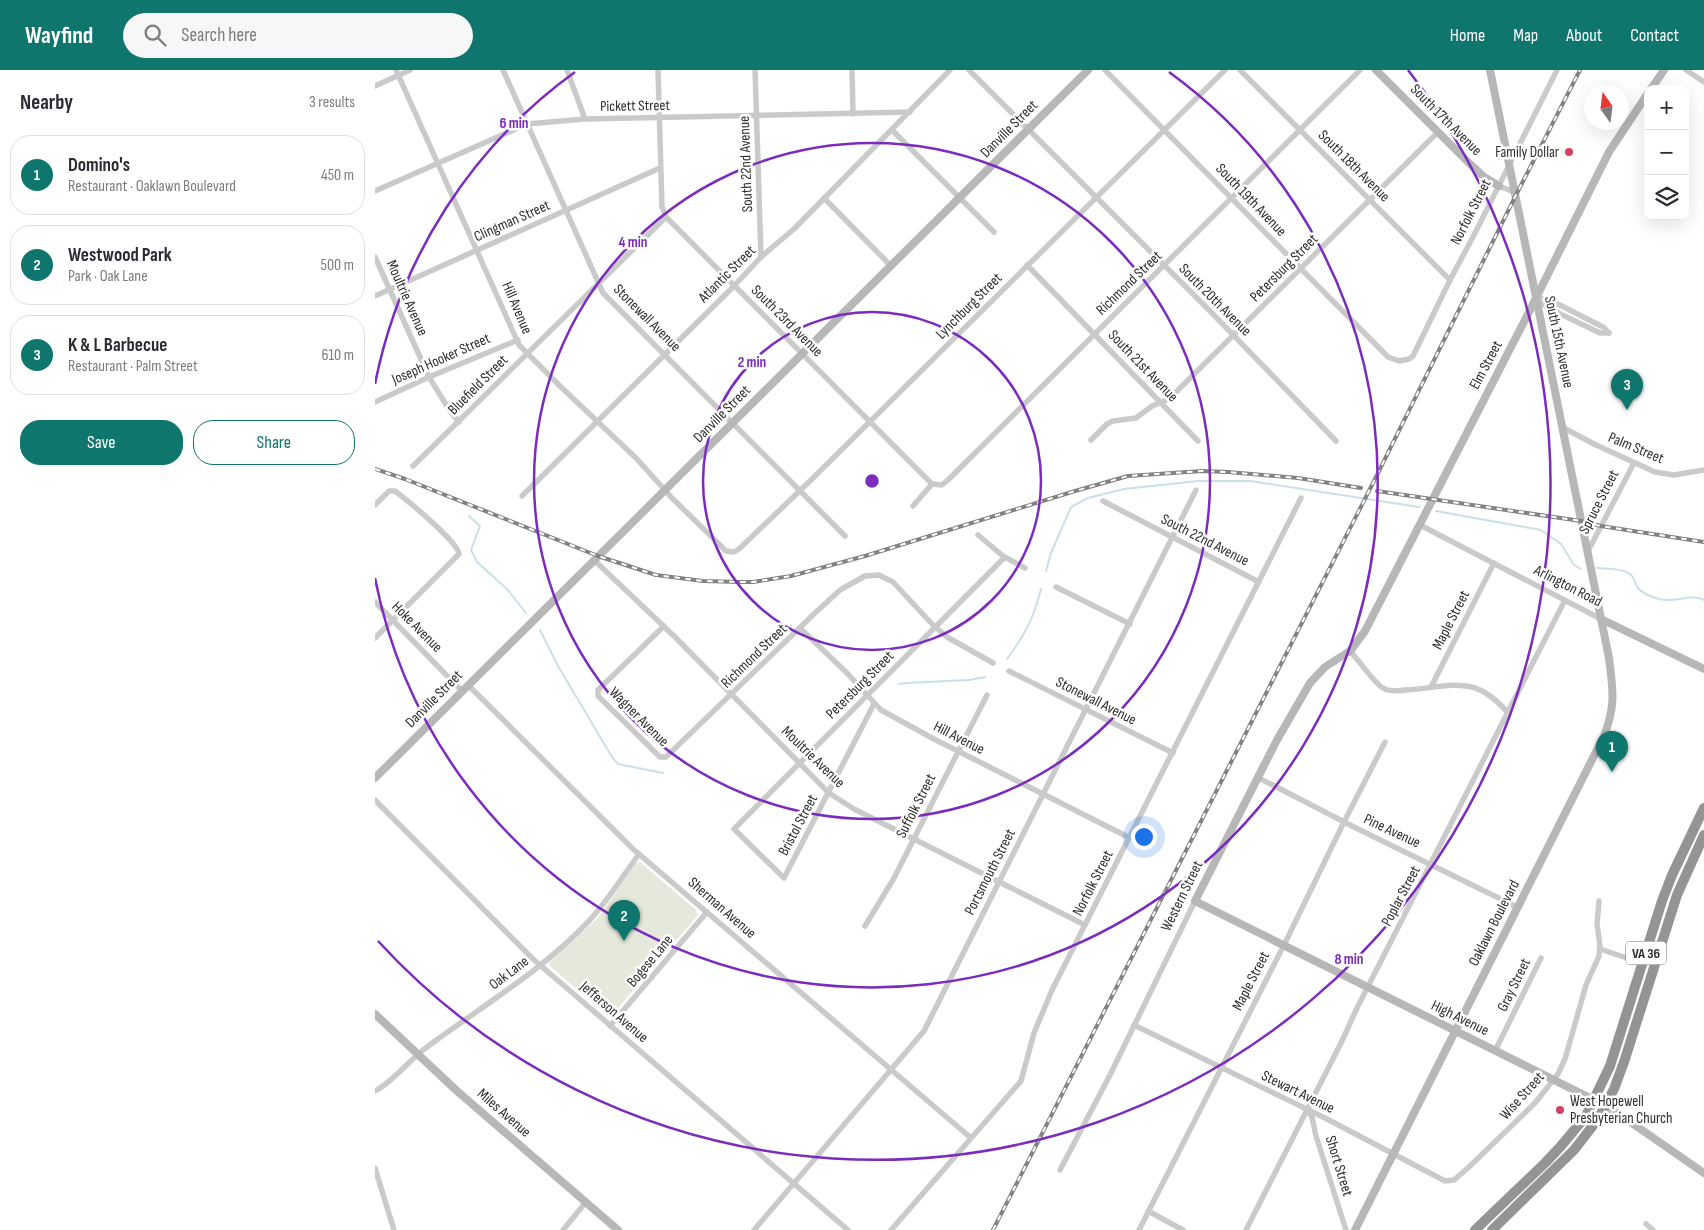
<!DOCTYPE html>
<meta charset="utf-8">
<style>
:root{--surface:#fff;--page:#f7f7f7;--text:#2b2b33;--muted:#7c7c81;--line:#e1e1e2;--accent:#0f766e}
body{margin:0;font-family:"Sofia Sans Condensed",sans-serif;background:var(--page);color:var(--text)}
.controls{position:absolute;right:15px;top:15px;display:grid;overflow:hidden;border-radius:10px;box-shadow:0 5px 20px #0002}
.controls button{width:45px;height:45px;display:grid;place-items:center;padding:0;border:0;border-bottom:1px solid var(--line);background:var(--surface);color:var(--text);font:25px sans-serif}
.compass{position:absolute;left:1209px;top:15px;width:45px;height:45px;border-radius:50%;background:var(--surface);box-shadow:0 5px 20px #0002;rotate:346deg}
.you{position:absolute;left:768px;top:766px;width:18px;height:18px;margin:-12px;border:4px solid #fff;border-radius:50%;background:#1a73e8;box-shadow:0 0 0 8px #1a73e833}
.badge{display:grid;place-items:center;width:32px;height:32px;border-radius:50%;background:var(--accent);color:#fff;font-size:16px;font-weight:700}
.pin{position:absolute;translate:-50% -41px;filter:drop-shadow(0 1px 2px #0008)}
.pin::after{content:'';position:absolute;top:26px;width:18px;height:15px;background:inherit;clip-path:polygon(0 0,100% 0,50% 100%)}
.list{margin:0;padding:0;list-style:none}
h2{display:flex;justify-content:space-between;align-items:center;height:65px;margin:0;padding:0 20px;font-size:21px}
h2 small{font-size:16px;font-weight:400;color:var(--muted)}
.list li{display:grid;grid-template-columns:32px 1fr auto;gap:15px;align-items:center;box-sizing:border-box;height:80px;margin:0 10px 10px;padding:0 10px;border:1px solid var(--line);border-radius:20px}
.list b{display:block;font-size:19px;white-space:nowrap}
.list p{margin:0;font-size:16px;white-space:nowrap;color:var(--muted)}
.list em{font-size:16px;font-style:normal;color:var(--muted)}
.actions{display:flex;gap:10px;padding:15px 20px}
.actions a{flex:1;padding:11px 0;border:1px solid var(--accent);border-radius:20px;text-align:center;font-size:18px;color:var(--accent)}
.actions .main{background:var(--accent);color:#fff}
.icon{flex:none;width:28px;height:28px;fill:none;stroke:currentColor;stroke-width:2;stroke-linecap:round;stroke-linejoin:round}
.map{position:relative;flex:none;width:1329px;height:1160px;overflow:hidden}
header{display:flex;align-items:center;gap:30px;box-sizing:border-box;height:70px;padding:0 25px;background:var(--accent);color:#fff}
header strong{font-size:24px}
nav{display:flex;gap:28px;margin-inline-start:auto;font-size:18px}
.search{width:350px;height:45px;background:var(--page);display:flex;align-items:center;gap:12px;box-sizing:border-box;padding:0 18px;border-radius:28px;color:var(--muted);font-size:19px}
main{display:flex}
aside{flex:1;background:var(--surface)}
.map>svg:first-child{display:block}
.green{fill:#e5e9dc}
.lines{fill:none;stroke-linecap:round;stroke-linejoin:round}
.stream{stroke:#cae0e7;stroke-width:2}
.street{stroke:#cacaca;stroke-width:5.5}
.secondary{stroke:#b7b7b7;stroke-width:8}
.highway{stroke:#949494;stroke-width:10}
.rail-casing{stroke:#828282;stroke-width:4}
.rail{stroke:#fff;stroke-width:2;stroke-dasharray:5.5;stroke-linecap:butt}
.ring{fill:none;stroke:#7b2cbf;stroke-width:2.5}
.poi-dot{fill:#d14261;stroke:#fff;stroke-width:2}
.labels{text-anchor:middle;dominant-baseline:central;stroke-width:5;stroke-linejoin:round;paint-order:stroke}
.shield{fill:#fff;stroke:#6c6c6c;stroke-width:1}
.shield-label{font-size:14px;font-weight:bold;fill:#2d2d2d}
.street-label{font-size:15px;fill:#2d2d2d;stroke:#fff}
.poi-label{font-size:15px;fill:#2d2d2d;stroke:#fff;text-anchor:end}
.centre{fill:#7b2cbf;stroke:#fff;stroke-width:2.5}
.ring-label{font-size:15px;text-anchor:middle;font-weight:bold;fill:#7b2cbf;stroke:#fff;stroke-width:5;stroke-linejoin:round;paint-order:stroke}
</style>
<header>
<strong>Wayfind</strong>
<div class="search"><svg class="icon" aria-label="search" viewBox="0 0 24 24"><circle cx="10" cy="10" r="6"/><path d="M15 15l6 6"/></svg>Search here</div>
<nav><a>Home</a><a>Map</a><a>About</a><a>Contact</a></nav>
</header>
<main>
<aside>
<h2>Nearby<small>3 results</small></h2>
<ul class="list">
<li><span class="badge">1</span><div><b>Domino's</b><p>Restaurant · Oaklawn Boulevard</p></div><em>450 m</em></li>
<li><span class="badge">2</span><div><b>Westwood Park</b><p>Park · Oak Lane</p></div><em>500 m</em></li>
<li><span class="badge">3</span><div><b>K &amp; L Barbecue</b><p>Restaurant · Palm Street</p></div><em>610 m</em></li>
</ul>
<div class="actions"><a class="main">Save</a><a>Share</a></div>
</aside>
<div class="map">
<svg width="1329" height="1160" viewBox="0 0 1329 1160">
<rect width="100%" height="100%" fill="#fff"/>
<!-- green -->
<polygon class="green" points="265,792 321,840 323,845 237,945 233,946 176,897 174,893 222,849 261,793"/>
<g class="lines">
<!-- stream -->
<g class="stream">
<polyline points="1061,441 1166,460 1186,474 1199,495 1206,499"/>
<polyline points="94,446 105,456 96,480 102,492 132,519 151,543"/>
<path d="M1222 498C1232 499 1248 498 1256 505 1260 508 1260 515 1263 518 1268 524 1277 527 1284 529 1300 534 1316 522 1329 530"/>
<polyline points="671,501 676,483 696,437 713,428 749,419 823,411 875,411 1044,437"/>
<polyline points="165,560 183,596 237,687 243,694 288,703"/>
<path d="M632 589C650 565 659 547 666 519"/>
<polyline points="524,614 532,613 594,610 610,607"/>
</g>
<!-- street -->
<g class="street">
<polyline points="21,0 144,275 187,318 261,388 297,428 351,481 359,482 364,479 436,410 850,0"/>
<polyline points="128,0 228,223 470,466"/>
<polyline points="192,0 210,49"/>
<polyline points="283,0 287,137 291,147 557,414"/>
<polyline points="380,0 386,187"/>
<polyline points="477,0 478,44"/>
<polyline points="594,0 835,241 961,371"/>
<polyline points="730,0 1013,287 1024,291 1034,289 1038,286 1075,210 1099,165 1182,0"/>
<polyline points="865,0 1075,210"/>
<polyline points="1311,0 1329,12"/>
<polyline points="0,16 35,0"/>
<polyline points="517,60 619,162"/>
<polyline points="1124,116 1139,122"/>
<polyline points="0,121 152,54 210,49 535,42"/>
<polyline points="449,128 516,196"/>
<polyline points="0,187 54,307 75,341 84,352"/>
<polyline points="652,195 823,371"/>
<polyline points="0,226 285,98"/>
<polyline points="1161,228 1173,229 1228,257 1234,263"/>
<polyline points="1161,228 1173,238 1225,263 1234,263"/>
<polyline points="0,332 54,307 143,270"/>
<polyline points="1187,357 1219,374 1280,402 1299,405 1329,400"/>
<polyline points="716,370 732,354 738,351 761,348 777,336 794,329 1063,62"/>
<polyline points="38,396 291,147"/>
<polyline points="147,426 359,216 386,187 420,158 575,0"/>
<polyline points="728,431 884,512"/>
<path d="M0 435 14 421H20C32 430 83 472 84 484L0 568"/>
<polyline points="538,436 557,414 567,415 574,409 985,0"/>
<polyline points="1045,455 1226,549"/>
<polyline points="603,465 628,486 650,498"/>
<polyline points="1212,483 1259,393"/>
<polyline points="219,490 300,567 454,723 479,739 710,855"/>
<polyline points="681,517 755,554"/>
<polyline points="0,532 87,621"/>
<polyline points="289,556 223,620 223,626 285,687 291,687 440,543 465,520 490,506 504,505 518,512 557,554 572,567 618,593"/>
<polyline points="425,558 472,603 506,640 557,668 755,768"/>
<path d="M975 581C984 590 999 613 1008 618 1014 622 1024 621 1031 620 1077 617 1099 603 1133 643"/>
<polyline points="634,601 798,683"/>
<polyline points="93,615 258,779 596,1068"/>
<polyline points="1056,617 1119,493"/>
<polyline points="499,634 409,808 359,759 629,488"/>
<polyline points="882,707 979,757 1142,837"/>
<polyline points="0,730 158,889 473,1160"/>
<polyline points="490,856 519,808 612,625"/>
<polyline points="1225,879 1270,894"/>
<polyline points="759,955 950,1048 1070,1111 1079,1110 1094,1097 1160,1033 1183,1004 1190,989 1211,915 1224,886 1225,876 1222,854 1224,831"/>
<polyline points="235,956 332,842"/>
<polyline points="1120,981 1166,888"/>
<path d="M0 1021C17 1013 35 989 52 977 107 936 167 901 214 851 233 830 248 806 264 784"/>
<polyline points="933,1041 937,1047 941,1066 971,1160"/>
<polyline points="0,1098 19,1160"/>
<polyline points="685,1100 735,1005 820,831"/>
<polyline points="773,1141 808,1160"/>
<polyline points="1271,1154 1278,1160"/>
<polyline points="188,1160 211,1132"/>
<polyline points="379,1160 549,961 821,420"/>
<polyline points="516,1160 646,1011 659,963 677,920 926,428"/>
<polyline points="764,1160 909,875 969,752 1010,672"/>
<polyline points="871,1160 967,971 982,938 1190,530"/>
</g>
<!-- secondary -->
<g class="secondary">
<polyline points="1001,0 1095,94 1109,107 1124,116"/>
<polyline points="1276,19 1289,0"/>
<polyline points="1273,23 1234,82 1154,242 990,561 975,581 950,597 935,613 902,670 820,831 1219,1030 1251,1049 1329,1103"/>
<polyline points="1226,549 1329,599"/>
<polyline points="0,708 713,0"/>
<polyline points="0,944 82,1021 243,1160"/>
<path d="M980 1160 1229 666C1241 635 1238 620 1234 588L1115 0"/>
</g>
<!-- highway -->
<g class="highway">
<polyline points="1100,1160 1170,1093 1186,1076 1211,1046 1235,996 1287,831 1297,805 1329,738"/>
<polyline points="1117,1160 1199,1080 1223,1049 1239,1019 1249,992 1302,825 1329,765"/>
</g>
<!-- rail casing -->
<g class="rail-casing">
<g id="rail">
<polyline points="0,399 30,409 223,486 281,505 328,511 365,512 378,512 416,506 490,486 700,421 753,406 827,401 853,402 923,408 986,418"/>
<polyline points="1002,421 1206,451 1226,456 1329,472"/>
<polyline points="618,1160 995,419 1140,127 1205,0"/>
</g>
</g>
<!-- rail -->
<use href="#rail" class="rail"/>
</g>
<!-- distance rings -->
<g class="ring">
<circle cx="497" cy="411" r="169"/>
<circle cx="497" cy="411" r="338"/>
<path d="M0 314A506 506 0 0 1 200 2M794 2A506 506 0 1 1 0 508"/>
<path d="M1033 0A675 675 0 0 1 3 871"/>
</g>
<!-- markers -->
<g class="poi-dot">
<circle cx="1194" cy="82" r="5"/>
<circle cx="1185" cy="1040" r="5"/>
</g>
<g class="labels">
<!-- shield labels -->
<rect class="shield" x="1251" y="871.5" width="40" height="23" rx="4"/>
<g class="shield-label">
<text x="1271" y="883">VA 36</text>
</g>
<!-- street labels -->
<g class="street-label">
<text transform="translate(260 36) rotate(-1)">Pickett Street</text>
<text transform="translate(1071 50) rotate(45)">South 17th Avenue</text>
<text transform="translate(634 59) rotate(-45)">Danville Street</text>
<text transform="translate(371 94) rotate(-92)">South 22nd Avenue</text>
<text transform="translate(979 96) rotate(45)">South 18th Avenue</text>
<text transform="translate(876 130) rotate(46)">South 19th Avenue</text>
<text transform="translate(1096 142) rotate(-63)">Norfolk Street</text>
<text transform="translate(137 151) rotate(-24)">Clingman Street</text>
<text transform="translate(909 198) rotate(-45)">Petersburg Street</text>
<text transform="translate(352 204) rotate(-45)">Atlantic Street</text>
<text transform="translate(754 213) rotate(-44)">Richmond Street</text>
<text transform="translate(32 228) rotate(66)">Moultrie Avenue</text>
<text transform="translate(840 230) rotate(45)">South 20th Avenue</text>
<text transform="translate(594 236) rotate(-45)">Lynchburg Street</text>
<text transform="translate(142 238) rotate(67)">Hill Avenue</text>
<text transform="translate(272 248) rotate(45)">Stonewall Avenue</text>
<text transform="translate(412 251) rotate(45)">South 23rd Avenue</text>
<text transform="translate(1184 272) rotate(78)">South 15th Avenue</text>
<text transform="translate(66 289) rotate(-24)">Joseph Hooker Street</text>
<text transform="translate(1111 295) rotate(-62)">Elm Street</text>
<text transform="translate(768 296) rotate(46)">South 21st Avenue</text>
<text transform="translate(103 315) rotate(-45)">Bluefield Street</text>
<text transform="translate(347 344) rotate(-45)">Danville Street</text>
<text transform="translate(1261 378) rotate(23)">Palm Street</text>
<text transform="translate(1224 432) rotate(-63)">Spruce Street</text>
<text transform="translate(830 470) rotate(27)">South 22nd Avenue</text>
<text transform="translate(1193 516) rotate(27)">Arlington Road</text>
<text transform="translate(1076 550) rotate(-63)">Maple Street</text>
<text transform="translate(42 557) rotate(45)">Hoke Avenue</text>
<text transform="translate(379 586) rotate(-44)">Richmond Street</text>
<text transform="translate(485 615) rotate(-45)">Petersburg Street</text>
<text transform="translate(59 629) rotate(-45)">Danville Street</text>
<text transform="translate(721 631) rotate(27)">Stonewall Avenue</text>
<text transform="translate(264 647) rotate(45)">Wagner Avenue</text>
<text transform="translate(584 668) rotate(27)">Hill Avenue</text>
<text transform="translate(438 687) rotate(44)">Moultrie Avenue</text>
<text transform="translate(541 736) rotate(-63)">Suffolk Street</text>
<text transform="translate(423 755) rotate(-62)">Bristol Street</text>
<text transform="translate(1017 761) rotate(25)">Pine Avenue</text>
<text transform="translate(615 802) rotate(-63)">Portsmouth Street</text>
<text transform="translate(718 813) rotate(-63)">Norfolk Street</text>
<text transform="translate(807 826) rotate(-64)">Western Street</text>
<text transform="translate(1026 826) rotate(-62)">Poplar Street</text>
<text transform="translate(347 838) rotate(41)">Sherman Avenue</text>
<text transform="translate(1119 853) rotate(-63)">Oaklawn Boulevard</text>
<text transform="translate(275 891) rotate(-50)">Bogese Lane</text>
<text transform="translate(134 903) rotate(-37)">Oak Lane</text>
<text transform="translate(876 911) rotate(-63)">Maple Street</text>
<text transform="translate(1139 915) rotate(-64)">Gray Street</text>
<text transform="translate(239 942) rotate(41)">Jefferson Avenue</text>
<text transform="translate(1085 948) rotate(26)">High Avenue</text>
<text transform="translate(923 1022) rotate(26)">Stewart Avenue</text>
<text transform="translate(1147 1026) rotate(-48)">Wise Street</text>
<text transform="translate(129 1043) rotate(41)">Miles Avenue</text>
<text transform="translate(964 1096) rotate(73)">Short Street</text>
</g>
<!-- poi labels -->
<g class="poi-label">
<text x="1184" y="82">Family Dollar</text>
<text x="1195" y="1031" text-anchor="start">West Hopewell<tspan x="1195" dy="17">Presbyterian Church</tspan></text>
</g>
</g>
<circle cx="497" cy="411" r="8" class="centre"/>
<g class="ring-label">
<text x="139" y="58">6 min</text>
<text x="258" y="177">4 min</text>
<text x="377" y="297">2 min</text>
<text x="974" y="894">8 min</text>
</g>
</svg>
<div class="controls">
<button>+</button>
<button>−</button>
<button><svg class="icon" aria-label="layers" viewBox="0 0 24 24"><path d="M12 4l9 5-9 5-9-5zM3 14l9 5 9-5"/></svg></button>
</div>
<svg class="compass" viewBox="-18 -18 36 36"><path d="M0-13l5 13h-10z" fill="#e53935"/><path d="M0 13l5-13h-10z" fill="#7c7c81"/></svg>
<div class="you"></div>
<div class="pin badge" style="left:1237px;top:702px">1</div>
<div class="pin badge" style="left:249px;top:871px">2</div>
<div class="pin badge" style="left:1252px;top:340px">3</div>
</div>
</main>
